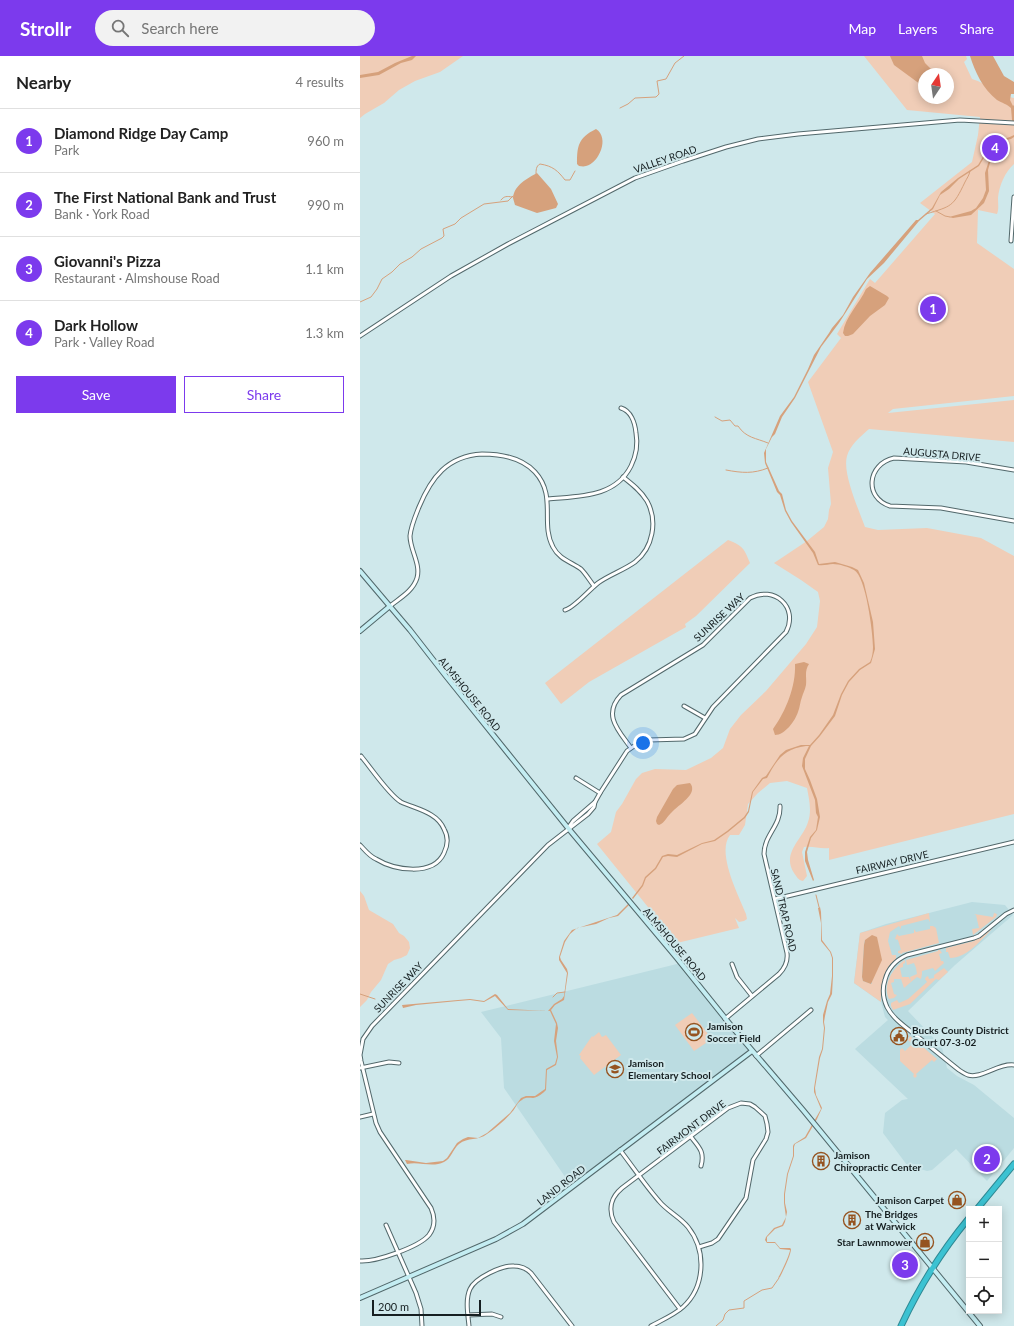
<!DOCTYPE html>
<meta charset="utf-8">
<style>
:root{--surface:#fff;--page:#f2f2f2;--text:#222;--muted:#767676;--line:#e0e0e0;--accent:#7c3aed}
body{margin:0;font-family:Lato,sans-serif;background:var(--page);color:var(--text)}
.controls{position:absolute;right:12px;bottom:12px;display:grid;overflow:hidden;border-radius:0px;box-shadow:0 2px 10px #0003}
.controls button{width:36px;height:36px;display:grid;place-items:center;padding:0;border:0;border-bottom:1px solid var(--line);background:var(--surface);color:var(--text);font:20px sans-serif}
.compass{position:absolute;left:558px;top:12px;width:36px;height:36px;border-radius:50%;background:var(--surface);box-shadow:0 2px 10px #0003;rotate:13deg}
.scale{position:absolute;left:12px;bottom:10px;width:109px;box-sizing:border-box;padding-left:4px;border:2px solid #161f21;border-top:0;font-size:11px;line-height:14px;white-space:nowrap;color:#161f21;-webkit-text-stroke:3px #cfe8eb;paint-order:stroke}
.you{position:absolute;left:283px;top:687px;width:14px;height:14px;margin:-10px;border:3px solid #fff;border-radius:50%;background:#1a73e8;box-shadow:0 0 0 6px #1a73e833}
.badge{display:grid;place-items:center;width:26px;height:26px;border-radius:50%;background:var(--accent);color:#fff;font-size:13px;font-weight:700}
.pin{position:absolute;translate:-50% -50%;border:2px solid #fff;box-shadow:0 1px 4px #0006}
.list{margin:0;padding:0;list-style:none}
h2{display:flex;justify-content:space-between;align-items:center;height:52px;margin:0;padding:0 16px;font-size:17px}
h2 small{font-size:13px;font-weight:400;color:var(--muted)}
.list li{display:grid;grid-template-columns:26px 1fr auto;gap:12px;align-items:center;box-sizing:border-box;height:64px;padding:0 16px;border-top:1px solid var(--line)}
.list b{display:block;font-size:15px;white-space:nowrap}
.list p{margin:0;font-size:13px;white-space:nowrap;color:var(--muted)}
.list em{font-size:13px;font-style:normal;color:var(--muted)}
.actions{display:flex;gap:8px;padding:12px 16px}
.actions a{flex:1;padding:9px 0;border:1px solid var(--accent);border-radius:0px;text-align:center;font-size:14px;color:var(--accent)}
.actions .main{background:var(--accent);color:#fff}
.icon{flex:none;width:22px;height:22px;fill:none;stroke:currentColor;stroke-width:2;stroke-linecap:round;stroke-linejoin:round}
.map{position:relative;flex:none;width:654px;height:1270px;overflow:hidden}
header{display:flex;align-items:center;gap:24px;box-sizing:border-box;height:56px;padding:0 20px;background:var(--accent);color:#fff}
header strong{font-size:19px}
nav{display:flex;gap:22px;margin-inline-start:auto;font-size:14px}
.search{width:280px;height:36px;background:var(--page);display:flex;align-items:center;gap:10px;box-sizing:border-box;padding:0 14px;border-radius:22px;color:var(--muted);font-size:15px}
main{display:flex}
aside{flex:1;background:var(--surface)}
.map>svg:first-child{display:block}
.built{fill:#bbdce1}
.green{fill:#f0cdb7;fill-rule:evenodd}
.water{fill:#d6a17c}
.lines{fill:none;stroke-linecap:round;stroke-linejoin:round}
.stream{stroke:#d6a17c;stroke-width:1}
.street-casing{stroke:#52686b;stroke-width:5}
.secondary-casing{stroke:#52686b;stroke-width:6}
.highway-casing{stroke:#2f8994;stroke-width:7}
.street{stroke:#fff;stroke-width:3}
.secondary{stroke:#c4edf2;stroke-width:4}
.highway{stroke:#3cc2d2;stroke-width:5}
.labels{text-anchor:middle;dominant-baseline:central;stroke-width:4;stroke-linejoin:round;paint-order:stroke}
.street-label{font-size:10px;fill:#161f21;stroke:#cfe8eb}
.poi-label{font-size:10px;font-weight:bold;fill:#161f21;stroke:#cfe8eb;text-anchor:start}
</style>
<header>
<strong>Strollr</strong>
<div class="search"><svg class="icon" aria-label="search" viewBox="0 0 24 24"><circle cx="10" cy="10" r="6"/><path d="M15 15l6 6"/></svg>Search here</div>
<nav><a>Map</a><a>Layers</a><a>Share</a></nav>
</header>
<main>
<aside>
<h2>Nearby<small>4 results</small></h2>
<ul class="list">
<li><span class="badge">1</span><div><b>Diamond Ridge Day Camp</b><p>Park</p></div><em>960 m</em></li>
<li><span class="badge">2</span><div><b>The First National Bank and Trust</b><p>Bank · York Road</p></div><em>990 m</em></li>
<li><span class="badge">3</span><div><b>Giovanni's Pizza</b><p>Restaurant · Almshouse Road</p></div><em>1.1 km</em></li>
<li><span class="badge">4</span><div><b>Dark Hollow</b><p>Park · Valley Road</p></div><em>1.3 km</em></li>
</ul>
<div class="actions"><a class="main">Save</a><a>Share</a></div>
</aside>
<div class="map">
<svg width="654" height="1270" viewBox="0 0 654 1270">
<rect width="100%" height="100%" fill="#cfe8eb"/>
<!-- built -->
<g class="built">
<polygon points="612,846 645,849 653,859 595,909 548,955 582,991 587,1012 597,1020 614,1029 654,1062 654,1092 627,1125 596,1093 572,1114 567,1115 547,1109 523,1077 525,1057 542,1044 548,1043 495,993 528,964 525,961 521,946 494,927 500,877 526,868"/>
<polygon points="321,907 392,995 212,1131 144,1032 141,982 121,956"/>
</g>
<!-- green -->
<g class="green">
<polygon points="0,0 103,0 80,16 55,25 39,34 24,47 5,58 0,62"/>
<path d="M504 0H606L607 3 604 6 612 23C628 27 639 40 654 42V108C645 116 639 130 638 142 638 148 639 153 637 158L618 154 617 187 654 213V340L533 353 528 357 654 344V386L509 373C501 380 490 389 487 400 482 417 499 454 505 471L518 474 567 472 621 482 654 500V758L469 804V792C460 793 453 790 444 791L442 796 447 820 443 825C438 824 437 821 434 817 421 797 443 783 448 766 452 755 449 743 447 732L427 725 410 727 398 737 388 748 385 769 379 779H370C356 797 379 840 386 858L387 863 384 865 379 866 375 862 379 872 317 887 237 788 251 776 256 756 262 748 276 723 282 717 295 713 326 714 351 702 363 692 370 673 381 659 406 635 446 588 457 571 460 545 458 536 441 524 414 507 447 485 464 471 468 463 469 454 471 448 468 412 473 396 448 326 481 282 477 278 510 223 515 227 575 158 560 147 612 106 618 79 620 61 547 54ZM564 18H588V42H564Z"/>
<path d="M368 484C383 490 384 492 390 507L336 560 325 568 326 571 229 626 201 648 185 627Z"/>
<polygon points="0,835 4,840 9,854 33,868 39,877 44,880 49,886 50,892 47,899 41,902 34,904 28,908 21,924 11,936 7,944 0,951"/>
<path d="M569 857 570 866 568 863 541 870V873L539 870 530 876 528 885 532 899H536V903C523 915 521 928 521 946L494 927 500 877ZM505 884 512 928 503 925 502 921 504 889Z"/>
<polygon points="634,857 637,858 636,861 613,879 612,873 619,872 616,859 614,858 633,861"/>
<polygon points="570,870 573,870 576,872 579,887 542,897 542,898 538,897 538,895 541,894 538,884 535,883 537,878 539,880 554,877 554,873 556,876 570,873"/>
<path d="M633 872C621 884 607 902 590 902L588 896H586V892L614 885Z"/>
<polygon points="578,894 580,894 582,897 579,898 581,905 583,905 584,907 575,915 573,912 562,915 562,918 561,923 557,921 551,926 550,921 557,918 556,912 554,907 547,909 546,904 578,895"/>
<path d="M545 904V907L543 908V911L540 912 542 921H549L551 926 544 932 541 923H534V926L531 927 534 938 537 939 534 942 529 943C522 928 533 912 545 904Z"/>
<polygon points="584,912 588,916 579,924 576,923 550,948 533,954 531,950 531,947 537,944 539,947 548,943 567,926 565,923 566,921 568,920 569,923 574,922 574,919"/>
<polygon points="332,957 352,983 334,995 315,969"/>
<polygon points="239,976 242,981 246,979 261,999 234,1019 220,1002 221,1000 219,999 232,980 233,981"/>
<polygon points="550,980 577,1003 574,1006 572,1004 556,1018 557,1020 555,1022 553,1020 554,1018 540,1005 540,994 542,992 545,995 552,988 548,984"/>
</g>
<!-- water -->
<g class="water">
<polygon points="52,0 56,0 52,4 41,7 19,19 0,22 0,19 18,16 35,7"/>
<polygon points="530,0 562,0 565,7 576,18 564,18 564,31 534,9"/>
<path d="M610 0H633L644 20 654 26V38H651L650 44 653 50 654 49V68L652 64 651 52C647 48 642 47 637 44 623 33 615 16 610 0Z"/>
<path d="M236 73C250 82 239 107 226 110 223 111 221 110 219 110L217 108C217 90 218 82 236 73Z"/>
<path d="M654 79V81L651 83 637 86 634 92 628 114 629 135 624 147 611 159 593 162 589 161 611 155 616 152 623 142 626 134 625 117 631 98 630 95 634 86 629 88 625 100 619 110 599 123 589 133 580 139 573 153 559 165 524 207 507 223 479 267 461 291 435 342 422 361 415 378 412 381 406 393V406L419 435 422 438 426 454 432 465 455 496 459 508 475 506 492 511 498 514 504 527 513 566 515 593 511 607 500 614 489 626 482 639 475 660 460 680 451 690 445 703V713L450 724 457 743 460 761 457 774 451 782 447 796 448 804 454 824 453 825 445 805V796L450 781 456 774 458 761 456 757 455 744 442 710 443 702 449 690H446C424 693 417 703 407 722L403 723 393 736 389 756 385 762 368 776 355 785 342 788 317 801 308 800 303 801 296 813 286 822 283 830 273 843 272 842 282 829 285 821 295 812 302 800 308 798 317 799 342 787 354 784 367 775 384 761 388 755 392 736 402 722 406 720 420 699 426 694 441 689H450L459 679 473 659 481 638 488 625 499 613 510 606C512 602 513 596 513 591 513 578 506 520 494 514 489 511 479 508 473 508 468 508 464 510 458 509L453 497 431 466 425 455 420 439 417 436 405 407 404 397 420 360 434 341 448 313 454 299 469 277 472 272 483 259 493 241 510 217 556 164H558L572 152 581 136 598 122 618 109 624 99 628 87C636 82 646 84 654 79Z"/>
<path d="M177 117 191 133 198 148 196 152 177 157 155 149 153 142C154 129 168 122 177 117Z"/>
<path d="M510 230 527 240 529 242 525 249 510 260 493 278 488 280H485L483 277C485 261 500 247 506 233Z"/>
<path d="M444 606 449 608C444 616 447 621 446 629 445 634 443 637 442 641 440 646 440 651 438 656 435 665 425 679 415 679L413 673C426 655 436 630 435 608Z"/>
<path d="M330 727C339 738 318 749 312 756 307 760 305 767 299 769L297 768 296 765 297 761 313 733 317 729Z"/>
<path d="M268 848 269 849 258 860 249 862 236 868 217 872 210 878 205 886 200 901 201 904 207 913 208 917 204 944 195 949 191 954 197 967 198 972 196 985 198 1001 196 1009 187 1014 186 1034C183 1037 179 1041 173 1042 169 1042 165 1041 162 1044 157 1046 156 1052 152 1056 145 1064 136 1072 127 1078 118 1085 108 1081 99 1088 93 1093 91 1103 84 1106 72 1112 59 1105 47 1108L45 1104H46L66 1107 83 1105 87 1102 97 1087 103 1083 108 1081 118 1082 127 1077 150 1057 161 1042 166 1040H175L185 1033 186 1013 195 1008 197 1001 194 985 196 968 190 955 148 954 135 940 124 946 110 944 98 945 56 949 43 952 42 949 98 944 110 943 124 945 135 938 137 939 148 953 188 955 194 948 202 943 204 940 207 917 199 904V901L204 885 212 874 257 859Z"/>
<path d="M460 851 461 856 462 884 471 896 473 902V920L472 938 468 946 465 960 464 966 465 972 463 993 460 1002 455 1032 456 1039 462 1052 457 1063 446 1082 435 1088 434 1091V1100L428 1118 425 1138V1147L427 1156 425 1166 423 1170 415 1173 407 1181V1186H415L420 1192H430L431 1193C431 1199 423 1215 420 1221L418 1222C421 1217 430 1198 430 1194L420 1193 415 1187H407L405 1184 406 1181 414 1172 422 1169 426 1161 424 1147V1138L427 1118 433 1100V1090L434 1088 445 1081 461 1053 454 1036V1032L459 1001 462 993 464 972 463 966V959L467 945 470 938 472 920V902L470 896 461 885V867L458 852Z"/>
<polygon points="512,879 517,881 522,904 511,928 503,925 502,921 504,889 505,884"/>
</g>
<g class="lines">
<!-- stream -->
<g class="stream">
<polyline points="260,52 268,48 275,42 296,41 299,38 297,25 306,23 315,7 324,0"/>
<path d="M176 119C176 114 176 110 180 108 193 110 198 115 205 124H210L215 115"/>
<path d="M141 144C144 140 147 140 152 141"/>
<polyline points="576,155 585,160 590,161"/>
<path d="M566 158C592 150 593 151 605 126 607 122 609 120 610 115"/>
<polyline points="0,246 11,241 17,233 22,223 32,216 40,208 52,201 61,193 82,182 84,180 83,173 95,168 101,162 124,148 148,145 153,140"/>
<path d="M355 361 362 365 370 364 375 370H378C386 382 396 382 408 387"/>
<path d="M366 414C382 417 393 418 408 412"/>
<polyline points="456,839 459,851"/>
<polyline points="0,938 15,943"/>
<polyline points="193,941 197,937 205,936"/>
<polyline points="356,1270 363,1264 365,1258 369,1254 384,1252 384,1245 402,1234 412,1232 419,1222"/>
</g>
<!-- street casing -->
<g class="street-casing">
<g id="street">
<polyline points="651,185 654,141"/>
<polyline points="0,280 91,220 148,188 275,122 323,105 366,91 398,83 438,78 600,64 654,67"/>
<path d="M654 414 606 406 534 402C507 408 504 442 530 450L581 452 654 465"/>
<path d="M188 443C218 440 255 442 271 410 276 400 278 388 276 377 275 367 271 355 261 352"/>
<path d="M30 550C40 542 53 535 57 522 61 508 50 494 50 480 51 470 55 461 59 451 71 422 87 400 122 398 141 398 161 401 175 416 197 440 180 467 193 491 199 503 211 506 221 513 226 518 230 525 234 530"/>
<path d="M205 554C214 552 229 534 238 527 249 519 264 514 275 506 293 492 298 465 287 445 281 435 272 428 263 421"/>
<polyline points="324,650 345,662"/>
<path d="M0 701 1 700C11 712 29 739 41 746 56 753 77 756 84 773 88 780 88 789 84 797 73 821 34 814 16 803 9 800 5 794 0 789"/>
<polyline points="216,722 240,737"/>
<polyline points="208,772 213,765 235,746"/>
<polyline points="415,843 654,786"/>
<path d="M654 854 646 858 619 880 614 882 547 899C536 904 528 912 525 924 522 933 523 942 527 951 533 963 547 972 558 981 572 992 585 1003 599 1014 602 1016 605 1018 608 1019 622 1023 638 1007 654 1009"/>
<polyline points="372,908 377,921 392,940"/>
<path d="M365 963 419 918C425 912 428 905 427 897L404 798C404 779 421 770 420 750"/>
<polyline points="396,1000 451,954"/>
<polyline points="0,1012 29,1006 39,1007"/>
<polyline points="0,1061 13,1058"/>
<path d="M331 1081C339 1091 345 1096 341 1110"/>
<path d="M260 1094C273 1111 285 1129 299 1145 307 1155 320 1161 328 1171 347 1195 345 1231 323 1251 314 1259 302 1264 291 1270"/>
<polyline points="26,1169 56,1237 61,1253 62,1270"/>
<path d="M0 1205C16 1206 59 1191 69 1179 75 1171 75 1161 71 1152L20 1076 16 1067 1 1005 0 999 3 983 12 970 188 789 228 758 234 751 235 746 240 737 267 695 277 688 289 684 324 683 335 678 353 651 426 576C439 551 414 529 390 542L343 589 261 639C242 659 259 675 271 692"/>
<path d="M320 1253 254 1166C248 1153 251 1141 262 1132L368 1052 381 1047 390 1048 395 1051 405 1060 407 1068 408 1076 406 1083 393 1104 386 1142 358 1183 352 1187 339 1191"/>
<polyline points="108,1259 132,1258 141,1261"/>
<path d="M109 1270C108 1259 105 1244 110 1233 115 1222 142 1209 154 1210 161 1210 166 1212 171 1217L212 1270"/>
</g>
</g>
<!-- secondary casing -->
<g class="secondary-casing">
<g id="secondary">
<polyline points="0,515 50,574 85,619 208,772 316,901 373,972 443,1054 620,1270"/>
<polyline points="0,575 30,550"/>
<polyline points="0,1242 136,1183 163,1168 392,995"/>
</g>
</g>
<!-- highway casing -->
<g class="highway-casing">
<g id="highway">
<polyline points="617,1153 654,1108"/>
<path d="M541 1270C560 1229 580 1197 609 1162"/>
</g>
</g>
<!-- street -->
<use href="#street" class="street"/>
<!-- secondary -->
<use href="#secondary" class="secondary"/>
<!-- highway -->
<use href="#highway" class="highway"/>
</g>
<!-- icons -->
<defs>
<g id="stadium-ring" transform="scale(0.9)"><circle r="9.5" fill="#cfe8eb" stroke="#955320" stroke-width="1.5"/><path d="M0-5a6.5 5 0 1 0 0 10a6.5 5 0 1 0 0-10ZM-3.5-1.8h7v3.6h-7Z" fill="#955320"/></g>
<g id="civic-ring" transform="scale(0.9)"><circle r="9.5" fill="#cfe8eb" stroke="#955320" stroke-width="1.5"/><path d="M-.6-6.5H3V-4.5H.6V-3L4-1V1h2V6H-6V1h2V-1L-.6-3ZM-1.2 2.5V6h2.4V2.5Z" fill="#955320"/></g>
<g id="school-ring" transform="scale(0.9)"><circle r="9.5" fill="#cfe8eb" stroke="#955320" stroke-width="1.5"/><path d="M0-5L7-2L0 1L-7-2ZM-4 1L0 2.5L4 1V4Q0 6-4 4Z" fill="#955320"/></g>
<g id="building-ring" transform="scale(0.9)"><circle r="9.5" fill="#cfe8eb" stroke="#955320" stroke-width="1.5"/><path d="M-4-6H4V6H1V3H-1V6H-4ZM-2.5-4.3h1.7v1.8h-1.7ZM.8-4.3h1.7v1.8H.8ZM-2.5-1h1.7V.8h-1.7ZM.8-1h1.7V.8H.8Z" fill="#955320"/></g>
<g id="shop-ring" transform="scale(0.9)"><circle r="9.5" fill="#cfe8eb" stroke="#955320" stroke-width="1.5"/><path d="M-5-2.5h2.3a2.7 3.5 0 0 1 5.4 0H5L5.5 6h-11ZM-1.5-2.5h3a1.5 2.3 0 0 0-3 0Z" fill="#955320"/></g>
</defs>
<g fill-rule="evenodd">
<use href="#stadium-ring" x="334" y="976"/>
<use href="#civic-ring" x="539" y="980"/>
<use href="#school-ring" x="255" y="1013"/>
<use href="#building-ring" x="461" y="1105"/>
<use href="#shop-ring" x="597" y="1144"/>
<use href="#building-ring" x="492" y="1164"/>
<use href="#shop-ring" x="565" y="1186"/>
</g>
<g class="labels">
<!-- street labels -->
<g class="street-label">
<text transform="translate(305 103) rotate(-19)">VALLEY ROAD</text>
<text transform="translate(582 398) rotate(5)">AUGUSTA DRIVE</text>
<text transform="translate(359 561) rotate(-43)">SUNRISE WAY</text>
<text transform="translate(110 638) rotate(51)">ALMSHOUSE ROAD</text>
<text transform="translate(532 806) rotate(-13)">FAIRWAY DRIVE</text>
<text transform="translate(424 854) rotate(77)">SAND TRAP ROAD</text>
<text transform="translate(315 888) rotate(50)">ALMSHOUSE ROAD</text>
<text transform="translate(38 931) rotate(-46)">SUNRISE WAY</text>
<text transform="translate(331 1071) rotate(-37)">FAIRMONT DRIVE</text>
<text transform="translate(201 1129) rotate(-38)">LAND ROAD</text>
</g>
<!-- poi labels -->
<g class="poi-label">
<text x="347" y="970">Jamison<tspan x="347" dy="12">Soccer Field</tspan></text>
<text x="552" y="974">Bucks County District<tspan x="552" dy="12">Court 07-3-02</tspan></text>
<text x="268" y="1007">Jamison<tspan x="268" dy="12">Elementary School</tspan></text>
<text x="474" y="1099">Jamison<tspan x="474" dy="12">Chiropractic Center</tspan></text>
<text x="584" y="1144" text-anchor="end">Jamison Carpet</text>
<text x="505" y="1158">The Bridges<tspan x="505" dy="12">at Warwick</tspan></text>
<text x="552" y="1186" text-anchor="end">Star Lawnmower</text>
</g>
</g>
</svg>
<div class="controls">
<button>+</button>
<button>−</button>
<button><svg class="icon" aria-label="locate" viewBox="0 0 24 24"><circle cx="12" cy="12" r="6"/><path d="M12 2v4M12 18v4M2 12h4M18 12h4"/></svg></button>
</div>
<svg class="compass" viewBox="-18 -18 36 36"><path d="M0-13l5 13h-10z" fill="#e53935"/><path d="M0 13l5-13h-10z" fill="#767676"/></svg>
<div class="scale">200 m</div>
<div class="you"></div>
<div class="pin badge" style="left:573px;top:253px">1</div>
<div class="pin badge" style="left:627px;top:1103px">2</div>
<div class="pin badge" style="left:545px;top:1209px">3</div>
<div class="pin badge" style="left:635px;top:92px">4</div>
</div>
</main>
